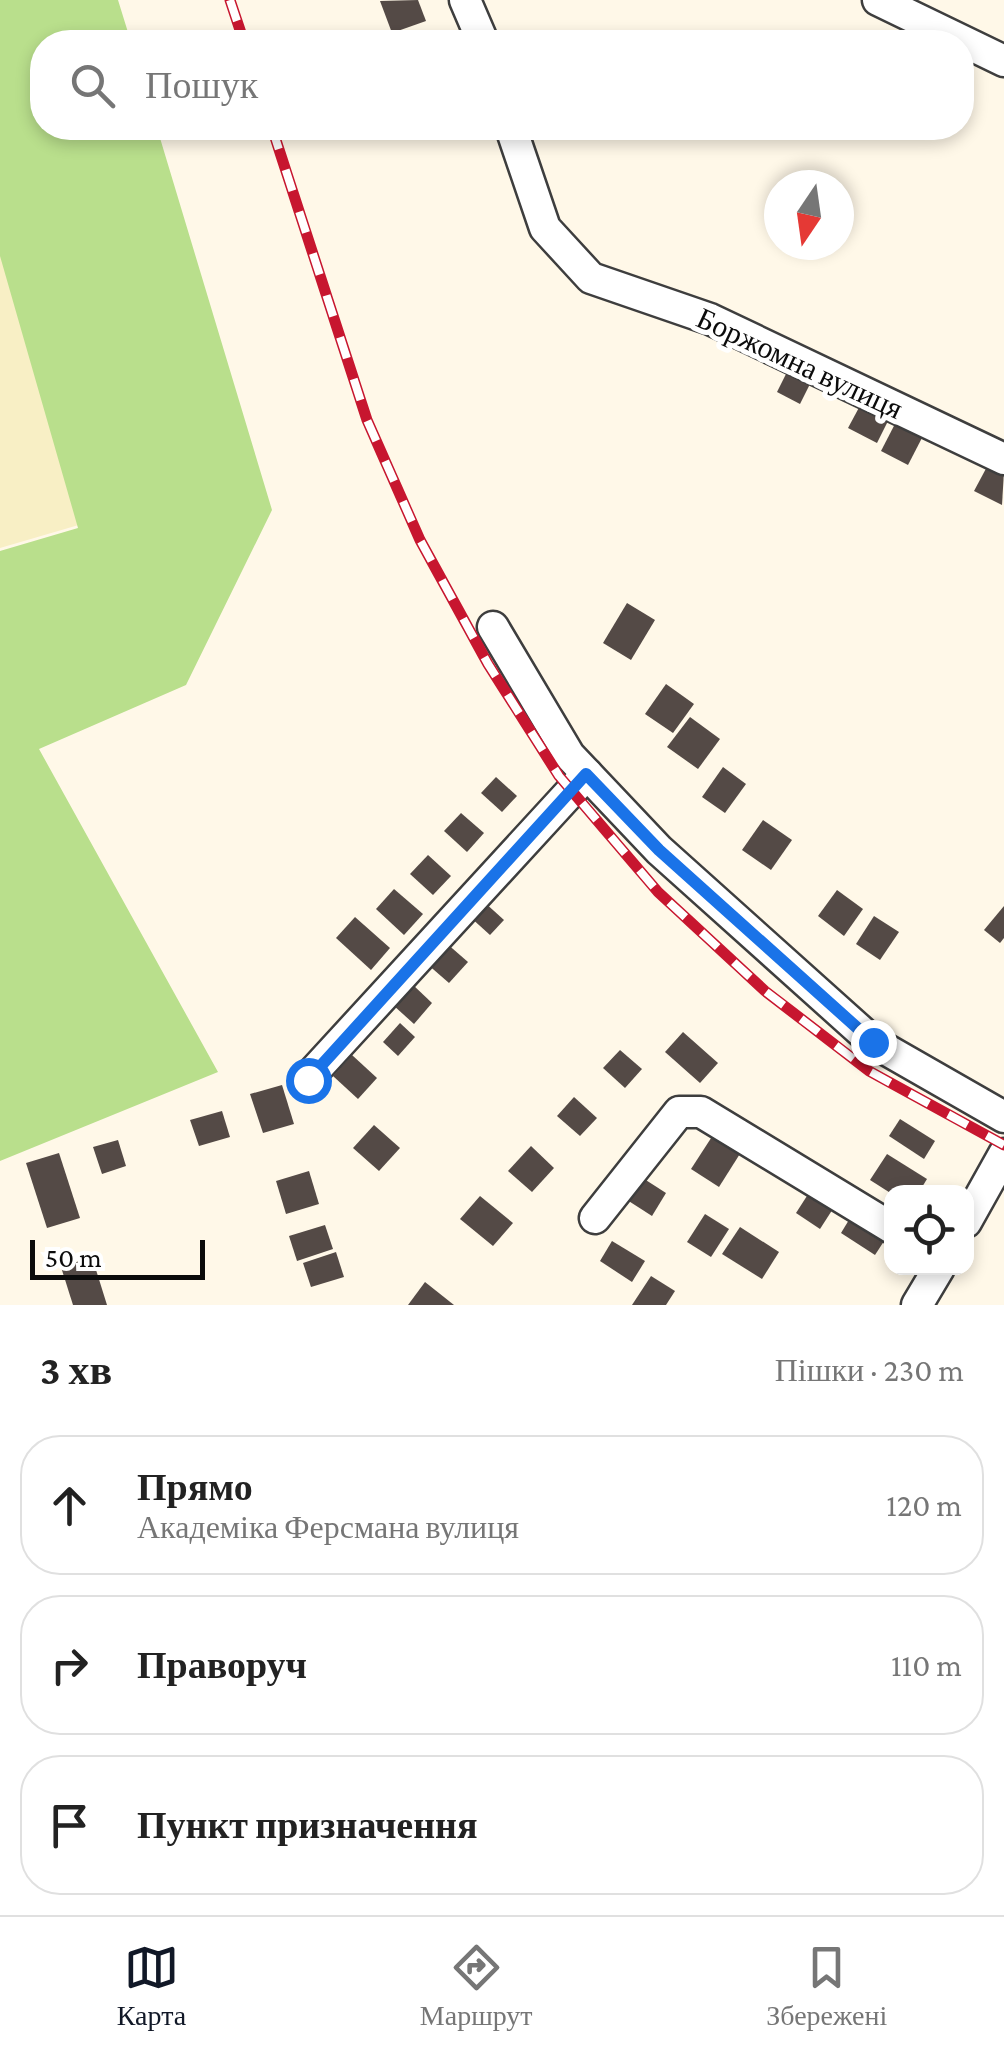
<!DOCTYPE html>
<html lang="uk">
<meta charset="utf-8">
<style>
:root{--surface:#fff;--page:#f6f6f6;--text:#222;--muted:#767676;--line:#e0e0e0;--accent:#111827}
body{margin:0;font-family:"Crimson Pro",serif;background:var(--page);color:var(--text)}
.controls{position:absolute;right:30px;bottom:30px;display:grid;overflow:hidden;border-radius:20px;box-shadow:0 5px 15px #0003}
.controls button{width:90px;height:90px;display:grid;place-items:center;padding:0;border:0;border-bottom:2px solid var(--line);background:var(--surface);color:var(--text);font:50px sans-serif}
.compass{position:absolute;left:764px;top:170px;width:90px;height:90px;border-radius:50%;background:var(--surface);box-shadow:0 5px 15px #0003;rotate:193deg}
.scale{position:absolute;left:30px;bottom:25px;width:175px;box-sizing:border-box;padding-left:10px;border:5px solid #0b0b0b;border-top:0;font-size:28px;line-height:35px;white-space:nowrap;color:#0b0b0b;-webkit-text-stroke:8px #fff;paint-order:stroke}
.stop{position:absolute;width:30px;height:30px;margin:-22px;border:8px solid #1a73e8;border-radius:50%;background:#fff}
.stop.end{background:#1a73e8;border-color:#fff;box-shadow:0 2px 10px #0008}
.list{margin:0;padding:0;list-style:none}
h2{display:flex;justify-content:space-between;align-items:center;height:130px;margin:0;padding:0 40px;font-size:42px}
h2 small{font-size:32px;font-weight:400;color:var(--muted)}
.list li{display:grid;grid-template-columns:65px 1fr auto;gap:30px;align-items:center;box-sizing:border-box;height:140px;margin:0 20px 20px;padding:0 20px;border:2px solid var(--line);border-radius:40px}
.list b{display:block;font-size:38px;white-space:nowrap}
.list p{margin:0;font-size:32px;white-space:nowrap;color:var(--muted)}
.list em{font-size:32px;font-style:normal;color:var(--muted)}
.icon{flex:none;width:55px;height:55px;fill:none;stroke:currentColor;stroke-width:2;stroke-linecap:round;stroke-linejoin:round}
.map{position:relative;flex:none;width:1004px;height:1305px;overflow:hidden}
.search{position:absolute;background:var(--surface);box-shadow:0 5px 15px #0003;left:30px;right:30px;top:30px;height:110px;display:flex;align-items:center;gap:25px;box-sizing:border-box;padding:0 35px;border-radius:40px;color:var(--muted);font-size:38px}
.sheet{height:610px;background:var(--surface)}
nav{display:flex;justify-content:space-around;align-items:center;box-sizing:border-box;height:140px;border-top:2px solid var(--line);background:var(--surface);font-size:28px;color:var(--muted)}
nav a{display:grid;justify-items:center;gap:5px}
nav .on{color:var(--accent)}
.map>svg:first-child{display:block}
.farmland{fill:#f8efc5}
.forest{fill:#b9df8c}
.building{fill:#544a46}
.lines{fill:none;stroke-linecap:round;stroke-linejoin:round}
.minor-casing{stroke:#3e3e3e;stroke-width:35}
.minor{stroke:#fff;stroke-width:30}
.rail-casing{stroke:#c7162f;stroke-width:11}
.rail{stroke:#fff;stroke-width:8;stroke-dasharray:22;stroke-linecap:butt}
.route{stroke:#1a73e8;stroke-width:12}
.labels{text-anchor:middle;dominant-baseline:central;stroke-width:10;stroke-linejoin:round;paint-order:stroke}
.street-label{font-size:30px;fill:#0b0b0b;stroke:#fff}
</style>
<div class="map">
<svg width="1004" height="1305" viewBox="0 0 1004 1305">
<rect width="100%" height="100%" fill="#fff8e8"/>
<!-- farmland -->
<polygon class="farmland" points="0,243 82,524 0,548"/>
<!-- forest -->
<polygon class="forest" points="0,0 118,0 131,42 42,42 42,128 157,128 272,510 186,685 39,749 218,1072 0,1161 0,551 78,528 0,256"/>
<!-- building -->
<g class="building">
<polygon points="418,0 426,21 392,33 380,1"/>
<polygon points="791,364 814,376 800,404 777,392"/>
<polygon points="862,402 890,417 877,443 848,428"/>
<polygon points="897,420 924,434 908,465 881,451"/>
<polygon points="989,463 1004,471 1002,505 974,491"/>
<polygon points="627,603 655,620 631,660 603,643"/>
<polygon points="666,684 694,704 673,733 645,714"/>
<polygon points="690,717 720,739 698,769 667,747"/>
<polygon points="723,767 746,784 725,813 702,797"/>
<polygon points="496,777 517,796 502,812 481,793"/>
<polygon points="461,813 484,833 467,852 444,831"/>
<polygon points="763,820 792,840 771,870 742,850"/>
<polygon points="428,855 451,876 433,895 410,874"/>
<polygon points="394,889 423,914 404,935 376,909"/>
<polygon points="837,890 863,909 844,936 818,916"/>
<polygon points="483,901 504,920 490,935 469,916"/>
<polygon points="1004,906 1004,938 1000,943 984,930"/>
<polygon points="874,916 899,932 880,960 856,944"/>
<polygon points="355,917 390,948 371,970 336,938"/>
<polygon points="445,942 468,962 449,983 426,963"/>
<polygon points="412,984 432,1003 414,1024 393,1005"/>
<polygon points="400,1023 415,1037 398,1056 383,1042"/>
<polygon points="683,1032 718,1063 700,1083 665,1052"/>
<polygon points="620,1050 642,1069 625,1088 603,1068"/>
<polygon points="352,1055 377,1078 358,1099 333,1076"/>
<polygon points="282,1085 294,1124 263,1133 250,1094"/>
<polygon points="574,1097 597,1118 580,1136 557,1116"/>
<polygon points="222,1111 230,1137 199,1146 190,1120"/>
<polygon points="900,1119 935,1141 924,1159 889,1136"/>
<polygon points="374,1125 400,1148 379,1171 353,1148"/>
<polygon points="715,1132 743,1149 719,1187 691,1169"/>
<polygon points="118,1140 126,1166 102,1174 93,1147"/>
<polygon points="531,1146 554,1168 532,1192 508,1171"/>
<polygon points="59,1153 80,1218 47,1228 26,1163"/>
<polygon points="887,1154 927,1179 919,1192 892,1194 870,1180"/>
<polygon points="309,1171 319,1204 286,1214 276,1181"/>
<polygon points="638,1175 666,1193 652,1216 624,1198"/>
<polygon points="814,1185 838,1201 820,1229 796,1213"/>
<polygon points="480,1196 513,1223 493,1246 460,1219"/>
<polygon points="855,1210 890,1232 875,1255 841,1233"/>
<polygon points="705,1214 729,1229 711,1257 687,1242"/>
<polygon points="325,1225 333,1249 297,1261 289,1236"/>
<polygon points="740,1227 779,1252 762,1279 722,1254"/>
<polygon points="612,1241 645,1261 632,1282 600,1261"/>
<polygon points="336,1252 344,1277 311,1287 303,1263"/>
<polygon points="92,1257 107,1305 73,1305 61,1267"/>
<polygon points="651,1276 675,1291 666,1305 632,1305"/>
<polygon points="425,1282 454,1305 408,1305"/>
</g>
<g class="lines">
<!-- minor casing -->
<g class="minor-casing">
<g id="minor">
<polyline points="465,0 483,42"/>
<polyline points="878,0 1004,61"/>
<polyline points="511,128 545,228 591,278 710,319 1004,459"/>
<polyline points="493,627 569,755 659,850 873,1042 1004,1117"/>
<polyline points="307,1079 587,774"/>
<polyline points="595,1218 679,1112 701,1112 892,1228"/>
<polyline points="966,1222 1004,1154"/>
<polyline points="917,1305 939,1268"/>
</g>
</g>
<!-- minor -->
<use href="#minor" class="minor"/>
<!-- rail casing -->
<g class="rail-casing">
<g id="rail">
<polyline points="230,0 244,42"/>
<polyline points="272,128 367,420 420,540 488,664 559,776 658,892 765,991 869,1071 1004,1145"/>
</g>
</g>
<!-- rail -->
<use href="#rail" class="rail"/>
</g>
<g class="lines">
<!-- route -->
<polyline class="route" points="308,1080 586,774 659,850 873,1042"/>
</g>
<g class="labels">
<!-- street labels -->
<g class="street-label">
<text transform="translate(800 363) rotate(25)">Боржомна вулиця</text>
</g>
</g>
</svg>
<div class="controls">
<button><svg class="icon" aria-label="locate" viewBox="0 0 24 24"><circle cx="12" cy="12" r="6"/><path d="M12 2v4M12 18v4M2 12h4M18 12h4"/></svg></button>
</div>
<svg class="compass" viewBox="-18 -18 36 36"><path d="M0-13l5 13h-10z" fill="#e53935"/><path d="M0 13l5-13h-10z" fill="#767676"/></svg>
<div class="scale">50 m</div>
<div class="stop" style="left:308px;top:1080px"></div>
<div class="stop end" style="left:873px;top:1042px"></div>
<div class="search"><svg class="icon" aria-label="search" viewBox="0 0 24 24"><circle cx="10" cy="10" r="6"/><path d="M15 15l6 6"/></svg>Пошук</div>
</div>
<section class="sheet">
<h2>3 хв<small>Пішки · 230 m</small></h2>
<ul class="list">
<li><svg class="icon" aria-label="ahead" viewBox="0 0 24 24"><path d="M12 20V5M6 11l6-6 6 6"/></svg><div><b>Прямо</b><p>Академіка Ферсмана вулиця</p></div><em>120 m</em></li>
<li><svg class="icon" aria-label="right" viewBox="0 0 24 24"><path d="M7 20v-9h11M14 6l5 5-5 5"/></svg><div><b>Праворуч</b></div><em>110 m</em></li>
<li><svg class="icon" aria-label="arrive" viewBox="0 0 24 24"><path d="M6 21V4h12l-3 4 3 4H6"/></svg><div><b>Пункт призначення</b></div></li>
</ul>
</section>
<nav>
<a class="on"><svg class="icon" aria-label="map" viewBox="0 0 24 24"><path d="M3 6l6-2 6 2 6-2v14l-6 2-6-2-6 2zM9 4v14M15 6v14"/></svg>Карта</a>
<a><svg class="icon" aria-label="directions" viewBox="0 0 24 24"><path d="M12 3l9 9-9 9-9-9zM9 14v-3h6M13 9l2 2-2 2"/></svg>Маршрут</a>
<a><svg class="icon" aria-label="saved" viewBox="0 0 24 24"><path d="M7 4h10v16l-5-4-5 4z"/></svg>Збережені</a>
</nav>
